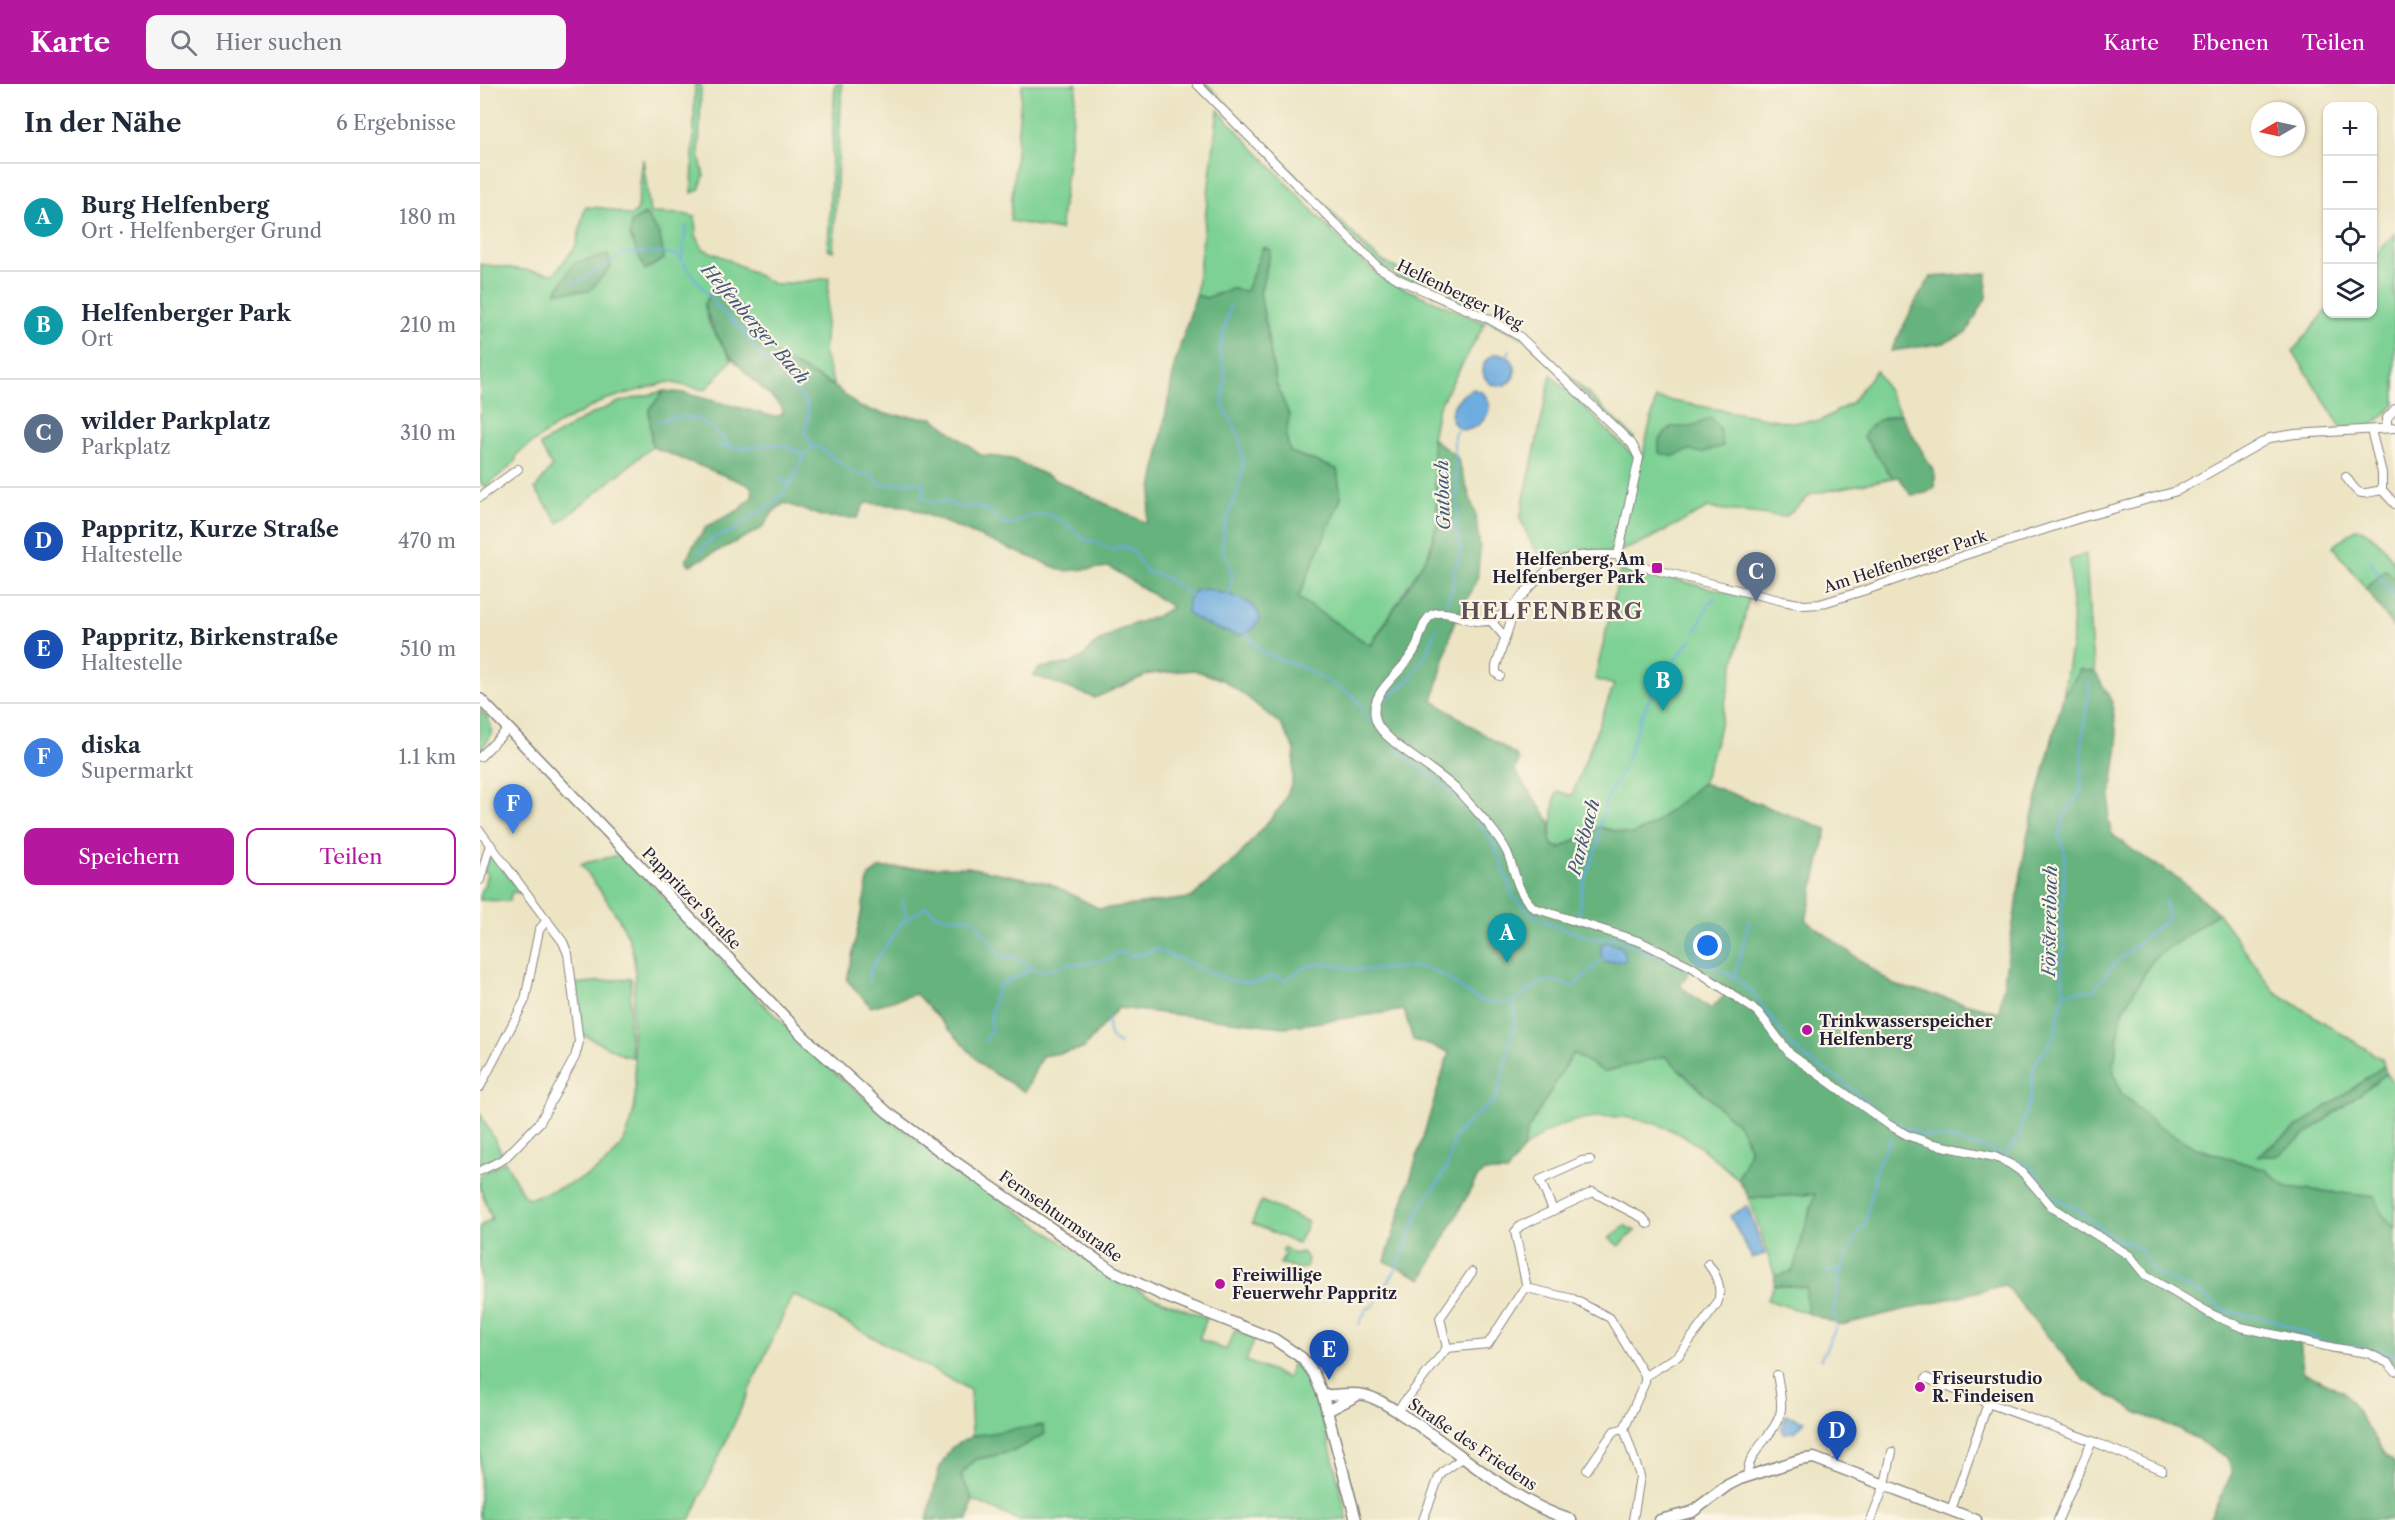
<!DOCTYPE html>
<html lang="de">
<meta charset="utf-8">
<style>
:root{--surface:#fff;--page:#f6f6f7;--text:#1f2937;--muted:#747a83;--line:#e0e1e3;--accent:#b5179e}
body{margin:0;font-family:"Libre Caslon Text",serif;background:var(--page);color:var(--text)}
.controls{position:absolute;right:18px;top:18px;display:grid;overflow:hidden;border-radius:12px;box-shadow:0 2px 4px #0004}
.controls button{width:54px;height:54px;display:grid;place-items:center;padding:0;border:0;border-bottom:2px solid var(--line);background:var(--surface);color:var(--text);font:30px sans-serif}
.compass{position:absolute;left:1771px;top:18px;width:54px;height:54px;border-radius:50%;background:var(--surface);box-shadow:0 2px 4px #0004;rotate:261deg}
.you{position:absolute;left:1228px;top:862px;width:21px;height:21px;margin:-15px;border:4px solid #fff;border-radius:50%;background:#1a73e8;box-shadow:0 0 0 9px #1a73e833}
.badge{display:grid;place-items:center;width:39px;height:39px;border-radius:50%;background:var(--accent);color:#fff;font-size:20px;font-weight:700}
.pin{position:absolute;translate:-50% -50px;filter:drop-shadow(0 2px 3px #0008)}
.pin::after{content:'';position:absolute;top:32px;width:21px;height:18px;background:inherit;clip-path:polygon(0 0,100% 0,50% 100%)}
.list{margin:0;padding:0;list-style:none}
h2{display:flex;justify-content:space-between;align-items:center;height:78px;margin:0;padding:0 24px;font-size:26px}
h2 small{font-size:20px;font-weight:400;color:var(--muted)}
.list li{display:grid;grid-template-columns:39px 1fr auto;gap:18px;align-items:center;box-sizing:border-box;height:108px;padding:0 24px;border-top:2px solid var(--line)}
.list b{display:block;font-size:22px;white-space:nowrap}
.list p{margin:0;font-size:20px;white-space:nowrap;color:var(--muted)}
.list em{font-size:20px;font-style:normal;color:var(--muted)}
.actions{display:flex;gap:12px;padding:18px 24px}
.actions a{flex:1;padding:14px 0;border:2px solid var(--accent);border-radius:12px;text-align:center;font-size:21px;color:var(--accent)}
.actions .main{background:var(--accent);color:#fff}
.icon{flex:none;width:33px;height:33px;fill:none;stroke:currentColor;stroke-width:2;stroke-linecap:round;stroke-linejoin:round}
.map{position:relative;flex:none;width:1915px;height:1436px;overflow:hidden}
header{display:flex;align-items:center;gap:36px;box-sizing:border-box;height:84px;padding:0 30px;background:var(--accent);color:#fff}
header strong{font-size:28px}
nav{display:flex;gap:33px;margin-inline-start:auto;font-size:21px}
.search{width:420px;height:54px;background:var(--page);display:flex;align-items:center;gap:15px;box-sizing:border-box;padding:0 21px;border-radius:12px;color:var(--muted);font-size:22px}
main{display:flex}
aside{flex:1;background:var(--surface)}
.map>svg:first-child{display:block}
.green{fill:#7dd194;stroke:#507a68;stroke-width:1.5}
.forest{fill:#66b37e;stroke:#446a5c;stroke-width:1.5;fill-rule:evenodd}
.water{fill:#6cace0;stroke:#47678e;stroke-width:1.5}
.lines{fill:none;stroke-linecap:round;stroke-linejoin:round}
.stream{stroke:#6cace0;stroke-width:2}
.street-casing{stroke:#87837f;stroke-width:10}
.secondary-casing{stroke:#87837f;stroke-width:13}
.street{stroke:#fff;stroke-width:8}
.secondary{stroke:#fff;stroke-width:10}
.poi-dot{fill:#b5179e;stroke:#fcf5e5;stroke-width:2}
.labels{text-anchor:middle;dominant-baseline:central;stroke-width:4.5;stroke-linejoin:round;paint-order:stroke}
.street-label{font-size:16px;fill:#22223b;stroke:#fcf5e5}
.poi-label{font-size:16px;font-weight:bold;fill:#22223b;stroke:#fcf5e5;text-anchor:start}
.water-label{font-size:18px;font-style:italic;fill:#40597d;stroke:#fcf5e5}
.district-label{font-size:22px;font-weight:bold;letter-spacing:1.5px;fill:#5c5054;stroke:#fcf5e5}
</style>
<header>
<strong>Karte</strong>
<div class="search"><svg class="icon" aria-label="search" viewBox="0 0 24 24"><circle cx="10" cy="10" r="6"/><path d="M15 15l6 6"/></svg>Hier suchen</div>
<nav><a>Karte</a><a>Ebenen</a><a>Teilen</a></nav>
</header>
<main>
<aside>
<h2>In der Nähe<small>6 Ergebnisse</small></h2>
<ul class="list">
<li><span class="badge" style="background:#0f9aa8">A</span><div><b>Burg Helfenberg</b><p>Ort · Helfenberger Grund</p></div><em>180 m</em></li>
<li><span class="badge" style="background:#0f9aa8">B</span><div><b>Helfenberger Park</b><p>Ort</p></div><em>210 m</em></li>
<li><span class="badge" style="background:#5c6f8a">C</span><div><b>wilder Parkplatz</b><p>Parkplatz</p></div><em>310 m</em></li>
<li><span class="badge" style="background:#1a4fb4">D</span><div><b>Pappritz, Kurze Straße</b><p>Haltestelle</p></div><em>470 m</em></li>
<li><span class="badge" style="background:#1a4fb4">E</span><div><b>Pappritz, Birkenstraße</b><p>Haltestelle</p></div><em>510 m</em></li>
<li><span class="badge" style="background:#3f7fe0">F</span><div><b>diska</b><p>Supermarkt</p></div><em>1.1 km</em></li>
</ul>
<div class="actions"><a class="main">Speichern</a><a>Teilen</a></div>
</aside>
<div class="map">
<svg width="1915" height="1436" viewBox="0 0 1915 1436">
<rect width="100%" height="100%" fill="#fcf5e5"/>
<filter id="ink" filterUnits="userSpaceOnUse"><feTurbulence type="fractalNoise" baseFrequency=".0167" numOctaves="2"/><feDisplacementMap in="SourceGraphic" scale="12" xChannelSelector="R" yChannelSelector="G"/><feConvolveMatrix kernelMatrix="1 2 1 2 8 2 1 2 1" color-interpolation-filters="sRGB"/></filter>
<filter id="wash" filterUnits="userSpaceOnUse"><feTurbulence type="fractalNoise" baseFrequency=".008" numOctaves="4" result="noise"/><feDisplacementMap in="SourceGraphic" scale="24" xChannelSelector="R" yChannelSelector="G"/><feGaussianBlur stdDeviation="1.35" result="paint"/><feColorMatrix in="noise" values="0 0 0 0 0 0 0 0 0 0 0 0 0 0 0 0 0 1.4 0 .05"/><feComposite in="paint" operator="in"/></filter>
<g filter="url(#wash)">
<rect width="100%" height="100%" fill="#ece4c3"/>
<!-- green -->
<g class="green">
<polygon points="215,0 221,0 219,70 224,92 219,106 212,109"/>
<polygon points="355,0 362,0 353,167 348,165"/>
<polygon points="542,0 597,0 580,146 530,137"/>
<polygon points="721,0 727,0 889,166 904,178 933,193 1038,242 1154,354 1152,356 1048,256 919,193 895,178 841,122 828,105 818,98"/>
<polygon points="738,26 875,172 907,197 1005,239 958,324 952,354 958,436 949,469 890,562 818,514 861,414 857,385 810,368 806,353 809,331 796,299 780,209 791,166 783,164 766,207 752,205 726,214 716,211"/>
<polygon points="163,75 170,129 203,130 215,133 216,151 223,165 245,174 296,201 349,194 344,270 354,302 310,279 288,264 262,225 224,220 230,242 252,276 225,306 188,298 124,316 79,340 37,370 35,378 5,403 0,398 1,180 74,190 96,162 105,123 124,124 151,132 157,127"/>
<polygon points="1915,149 1915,321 1891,342 1862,345 1813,267 1847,226 1848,230 1892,230 1893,175"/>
<polygon points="1396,286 1420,329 1396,338 1384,353 1413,394 1331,410 1306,433 1228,424 1159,460 1135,469 1108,466 1085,470 1066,481 1050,457 1040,434 1071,291 1151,369 1162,374 1176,314 1308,338 1340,337 1371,319"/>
<polygon points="184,307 169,326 172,363 79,439 55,405 72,383 60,361 108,332 139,318"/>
<path d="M1876 445C1891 445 1907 466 1914 479 1915 483 1915 489 1915 493L1905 486 1886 505 1853 462Z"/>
<polygon points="1606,470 1611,561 1615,588 1600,586 1583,613 1593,550 1590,476"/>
<polygon points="1141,483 1269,513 1237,654 1223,699 1171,742 1151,751 1119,743 1081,764 1073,762 1070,756 1075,713 1078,707 1092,712 1134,601 1115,595"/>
<path d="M0 625C15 642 16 649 0 666Z"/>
<path d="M143 770 288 925 356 990 427 1049 609 1177 665 1210 727 1234 719 1255 746 1266 755 1246 775 1254 766 1277 807 1294 814 1276C839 1298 858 1399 868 1436H538L493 1416 480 1392 494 1376 534 1367 558 1343 492 1352 490 1306 313 1210 210 1436H0V1142L12 1135 0 1103V1091L25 1077 44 1112 50 1114C82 1103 120 1093 140 1063 165 1026 152 979 152 938 152 912 159 888 151 861 144 837 116 801 101 780Z"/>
<polygon points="10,773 14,773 41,809 32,808 29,817 0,816 1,806 4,803 7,789 3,787"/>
<polygon points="1738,829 1794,907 1902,975 1904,982 1778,1071 1797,1072 1906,990 1915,1002 1915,1144 1902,1130 1895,1113 1806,1103 1786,1086 1716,1064 1677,1042 1641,1009 1633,986 1642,928 1673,875"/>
<polygon points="151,894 149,943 152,973 143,971 100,949 95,900"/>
<path d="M1093 969 1124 987 1185 972 1261 1044 1270 1067 1258 1095C1237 1077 1217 1057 1191 1046 1141 1024 1081 1028 1042 1067L1048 1045Z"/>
<polygon points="0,1029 22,1069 15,1075 0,1081"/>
<polygon points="1335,1110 1313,1187 1295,1192 1269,1114"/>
<polygon points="781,1117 828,1138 818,1160 772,1139"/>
<polygon points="1145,1142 1155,1147 1139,1162 1129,1154"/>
<polygon points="804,1163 814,1170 821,1168 825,1170 828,1175 826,1183 817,1186 808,1181 800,1180 805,1170 802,1167"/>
<polygon points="1294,1201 1326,1203 1327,1229 1287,1216"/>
</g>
<!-- forest -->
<g class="forest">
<polygon points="165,130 180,151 184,175 165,186 150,152 151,138"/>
<path d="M783 163 791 166 780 209 796 299 809 331 806 353 810 368 857 385 861 414 818 514 891 562 949 469 958 436 952 354 977 373 996 432 1000 466 997 497 973 541 953 617 1036 671 1039 676 1035 687 1071 739 1070 756 1073 762 1081 764 1119 743 1151 751 1171 742 1223 699 1347 745 1326 836 1414 901 1519 928 1547 753 1583 613 1600 586 1615 588 1632 618 1638 660 1628 735 1632 750 1654 767 1699 795 1738 829 1673 875 1642 928 1633 986 1641 1009 1677 1042 1716 1064 1786 1086 1806 1103 1895 1113 1902 1130 1915 1144V1287L1899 1273 1820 1256 1823 1288 1864 1308 1907 1372 1915 1379V1436H1729L1752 1389 1748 1374 1699 1345 1658 1329 1604 1296 1525 1201 1361 1241 1327 1229 1326 1203 1294 1201 1295 1192 1313 1187 1335 1110 1269 1114 1258 1095 1270 1067 1261 1044 1185 972 1124 988 1093 969 1048 1045 1042 1067 1027 1088H1004L997 1094 942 1195 905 1177 969 968 933 956 924 926 805 943 638 924 603 965 562 972 545 1008 505 984 436 910 391 923 367 896 389 792 400 784 488 783 569 799 620 825 711 814 759 772 803 720 812 698 815 665 801 641 767 613 743 596 714 586 669 590 615 614 553 591 560 584 592 579 604 572 613 561 642 544 677 532 692 523 630 483 584 487 425 422 385 419 377 434 344 433 305 419 294 427 281 445 210 481 206 477 213 462 227 442 259 426 273 412 271 402 172 363 169 326 184 307 204 309 295 333 303 330 302 323C266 288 239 271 224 220L232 207 249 213 262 225 288 264 310 279 354 302 379 323 410 331 453 334 501 371 532 375 666 439 695 279 716 211 726 214 752 205 766 207ZM1212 883 1249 907 1231 925 1200 902Z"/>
<polygon points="128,171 131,183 109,207 76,208 94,179"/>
<polygon points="1507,189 1506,214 1486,249 1464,259 1411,267 1437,215 1451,193"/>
<path d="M1420 329 1455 390V403L1446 409 1431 411 1419 393 1413 394 1384 353C1388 337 1406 334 1420 329Z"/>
<polygon points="1231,334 1239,343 1243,362 1221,369 1210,366 1193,372 1179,369 1179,356 1191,343 1211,343"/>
<polygon points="1905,486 1915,493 1915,546 1886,505"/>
<polygon points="1904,982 1906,990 1797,1072 1777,1072"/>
<polygon points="563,1341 565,1350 534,1367 494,1376 481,1391 493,1416 488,1436 447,1436 459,1385 471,1364 492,1352"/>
</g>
<!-- water -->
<g class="water">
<circle cx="1019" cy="286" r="16"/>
<path d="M993 305C1021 311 1009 344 984 346 959 337 976 311 993 305Z"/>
<path d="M727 505C745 511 777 514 780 535L772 546 759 552C741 546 721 541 707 528L708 516 715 507Z"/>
<polygon points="1128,858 1141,863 1146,874 1144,877 1125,878 1121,870 1121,860"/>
<polygon points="1267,1122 1285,1170 1272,1174 1250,1132"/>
<polygon points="1306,1331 1325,1337 1315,1348 1304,1349 1301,1346"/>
</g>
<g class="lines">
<!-- stream -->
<g class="stream">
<polyline points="202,175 206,142"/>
<path d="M95 200 145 169 179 168 197 171 236 221 267 251 278 270 292 281 325 317 329 329 325 349 333 363H338L378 391 391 390 402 401 438 398 444 401 445 406 442 411 444 415 454 419 465 417 479 424 493 422 506 425 526 442C538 440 538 437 547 433 571 423 590 441 604 456L616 457 632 466 642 462C656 466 658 478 667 488L683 492 714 513"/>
<polyline points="1026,274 1030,266"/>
<path d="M178 337C205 329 218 332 239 350 243 354 247 361 252 363 262 368 286 359 299 361 308 362 317 368 325 371L333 364"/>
<polyline points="237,362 250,363"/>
<polyline points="299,396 311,398"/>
<polyline points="219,468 232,454 249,449 296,417 312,398 325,371"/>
<polyline points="1890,476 1903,499 1915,513"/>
<polyline points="748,513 752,495 750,483 742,466 744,443 760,400 763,379 759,352 743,322 745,289 739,268 750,222"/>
<polyline points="966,521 973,503 974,488 981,465 975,443 978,423 974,361 974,351 980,342"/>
<polyline points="765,548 783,569 828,586 874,612 891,638 894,638"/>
<polyline points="1215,549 1228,521 1235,513"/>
<polyline points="900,638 902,638 917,654 916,657"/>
<polyline points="902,638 900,620 929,596 946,571 957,543"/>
<polyline points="916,663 915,667 953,693 987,722 1015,761 1034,814 1053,831 1065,838 1114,855 1137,854 1167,869 1188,875"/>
<polyline points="1146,677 1159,638 1178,597 1211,556"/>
<polyline points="422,816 426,834"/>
<polyline points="1098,832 1102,803 1118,761 1119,743 1127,714 1143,684"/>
<polyline points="1218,876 1255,893 1273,909 1311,961 1332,979 1358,994 1400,1028 1426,1044 1442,1051 1475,1056 1514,1067 1552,1084 1574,1114 1595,1123 1633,1154 1660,1164 1673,1188 1727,1213 1744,1227 1795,1236 1843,1258"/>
<polyline points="1255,892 1269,837"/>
<path d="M389 898 390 887 394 879 422 839 446 822 456 831 493 835 521 872H530L543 877 552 885 563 887 589 880H602L630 875 639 867C654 874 662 872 676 865L751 897 774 899 794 892 805 896C813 889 822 884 833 881 850 877 866 885 883 886 902 887 933 879 952 886 971 893 986 913 1007 918 1043 926 1047 898 1070 896 1076 896 1086 901 1092 903L1123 874"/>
<polyline points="1584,909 1614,906 1635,879 1688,834 1685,816"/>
<path d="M627 935C631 947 625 953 640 960"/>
<polyline points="505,957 511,946 511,928 518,902 552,885"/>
<polyline points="1525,1071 1538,1054 1543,1039 1551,1011 1553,983 1574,953 1584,909 1582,879 1579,875 1585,865 1581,841 1585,769 1579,751 1584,734 1601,706 1602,659 1610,595"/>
<polyline points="1345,1189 1359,1185"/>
<polyline points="879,1240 886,1226 895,1220 897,1211 909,1197 919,1179 943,1118 957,1101 968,1081 975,1052 989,1037 1016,1015 1035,939 1034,919"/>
<polyline points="1848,1259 1904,1267 1915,1272"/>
<polyline points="1341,1275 1356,1243 1354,1225 1361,1184 1377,1151 1385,1141 1397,1081 1411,1054"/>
</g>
</g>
</g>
<g filter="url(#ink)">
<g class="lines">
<!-- street casing -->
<g class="street-casing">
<g id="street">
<polyline points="717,0 898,183 920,196 1009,235 1039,252 1152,360 1159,374 1138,471"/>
<polyline points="1907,344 1907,334 1915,325"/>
<path d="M1915 344 1815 350 1790 354 1697 407 1597 435 1482 472 1389 505 1340 520 1324 521 1303 517 1180 487 1142 477 1138 471C1085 470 1079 471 1043 511 1035 520 1023 532 1012 536 993 543 970 524 953 530 944 534 940 552 937 561 925 590 886 606 896 637 903 658 961 688 979 708 995 726 1016 746 1027 768 1036 789 1036 808 1054 824L1161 858 1212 883 1278 928 1310 970 1409 1041 1429 1052 1454 1060 1515 1073 1530 1080 1543 1089 1572 1123 1650 1172 1666 1192 1733 1231 1761 1243 1855 1264 1888 1269 1908 1279 1915 1287"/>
<polyline points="1891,346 1902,389 1902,406 1915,420"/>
<path d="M1866 393C1880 414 1879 410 1902 406"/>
<polyline points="0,413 38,385"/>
<polyline points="1011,537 1024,552"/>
<polyline points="1020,592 1016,589 1016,582 1037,518"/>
<polyline points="0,673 28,645"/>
<polyline points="0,747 83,858 88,870 99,958 95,973 60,1038 24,1075 0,1087"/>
<polyline points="0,796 10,760"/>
<polyline points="0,1003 45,916 59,846 67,836"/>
<polyline points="1073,1126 1060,1096 1102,1077 1110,1076"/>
<polyline points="1047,1204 1035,1148 1040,1142 1113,1108 1163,1134 1168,1140"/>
<polyline points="967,1264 960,1234 992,1188"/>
<path d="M1165 1292 1198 1272 1237 1220C1243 1206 1237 1191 1228 1180"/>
<polyline points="1446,1294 1508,1319"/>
<polyline points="917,1327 967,1264 1008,1260 1043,1206 1047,1204 1093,1215 1130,1234 1165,1292 1165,1298 1144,1345 1160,1392 1153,1436"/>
<polyline points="1107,1386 1134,1347 1144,1345"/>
<path d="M1268 1392C1264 1370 1299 1348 1301 1325 1302 1314 1299 1302 1297 1291"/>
<polyline points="1471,1426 1508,1319 1612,1357 1682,1386"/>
<polyline points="943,1436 959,1393 964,1387 984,1373"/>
<polyline points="1391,1436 1405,1400 1412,1368"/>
<polyline points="1578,1436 1612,1357"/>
</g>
</g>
<!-- secondary casing -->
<g class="secondary-casing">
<g id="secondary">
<polyline points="0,615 323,952 407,1028 464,1070 633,1187 682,1211 794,1255 822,1274 834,1290 843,1312 876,1436"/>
<path d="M843 1312C856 1311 871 1308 884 1311 901 1315 917 1328 932 1337 984 1371 1031 1417 1091 1436"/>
<polyline points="847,1327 876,1312"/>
<polyline points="1180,1436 1212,1428 1248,1401 1260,1395 1319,1376 1334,1374 1496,1436"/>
</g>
</g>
<!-- street -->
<use href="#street" class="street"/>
<!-- secondary -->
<use href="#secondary" class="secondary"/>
</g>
</g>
<!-- markers -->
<g class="poi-dot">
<rect x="1171" y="478" width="12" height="12" rx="3"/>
<circle cx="1327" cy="946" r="6"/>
<circle cx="740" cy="1200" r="6"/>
<circle cx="1440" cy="1303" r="6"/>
</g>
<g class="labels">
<!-- street labels -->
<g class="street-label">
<text transform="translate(980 210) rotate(26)">Helfenberger Weg</text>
<text transform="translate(1425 477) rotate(-18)">Am Helfenberger Park</text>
<text transform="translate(212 814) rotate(46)">Pappritzer Straße</text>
<text transform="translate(581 1132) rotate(35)">Fernsehturmstraße</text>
<text transform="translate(993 1360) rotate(34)">Straße des Friedens</text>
</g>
<!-- poi labels -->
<g class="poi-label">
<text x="1165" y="475" text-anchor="end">Helfenberg, Am<tspan x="1165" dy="18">Helfenberger Park</tspan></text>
<text x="1339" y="937">Trinkwasserspeicher<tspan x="1339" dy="18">Helfenberg</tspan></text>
<text x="752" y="1191">Freiwillige<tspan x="752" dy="18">Feuerwehr Pappritz</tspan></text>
<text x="1452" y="1294">Friseurstudio<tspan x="1452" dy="18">R. Findeisen</tspan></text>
</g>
<!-- water labels -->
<g class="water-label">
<text transform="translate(275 240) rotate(49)">Helfenberger Bach</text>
<text transform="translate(963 411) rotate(-92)">Gutbach</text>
<text transform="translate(1104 753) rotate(-75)">Parkbach</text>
<text transform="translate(1570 837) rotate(-89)">Förstereibach</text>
</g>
<!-- district labels -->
<g class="district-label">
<text x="1072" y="527">HELFENBERG</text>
</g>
</g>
</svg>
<div class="controls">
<button>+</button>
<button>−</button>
<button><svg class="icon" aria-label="locate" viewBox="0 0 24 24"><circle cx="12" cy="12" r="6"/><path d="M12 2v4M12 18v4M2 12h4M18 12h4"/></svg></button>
<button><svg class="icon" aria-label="layers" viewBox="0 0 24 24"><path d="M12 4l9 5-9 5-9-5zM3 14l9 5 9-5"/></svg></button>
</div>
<svg class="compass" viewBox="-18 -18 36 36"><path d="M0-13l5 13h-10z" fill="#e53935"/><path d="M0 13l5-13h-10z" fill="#747a83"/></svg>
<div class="you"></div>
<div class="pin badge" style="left:1027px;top:879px;background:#0f9aa8">A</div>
<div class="pin badge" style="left:1183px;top:627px;background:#0f9aa8">B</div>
<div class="pin badge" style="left:1276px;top:518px;background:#5c6f8a">C</div>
<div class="pin badge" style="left:1357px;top:1377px;background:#1a4fb4">D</div>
<div class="pin badge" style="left:849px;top:1296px;background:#1a4fb4">E</div>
<div class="pin badge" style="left:33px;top:750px;background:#3f7fe0">F</div>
</div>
</main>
